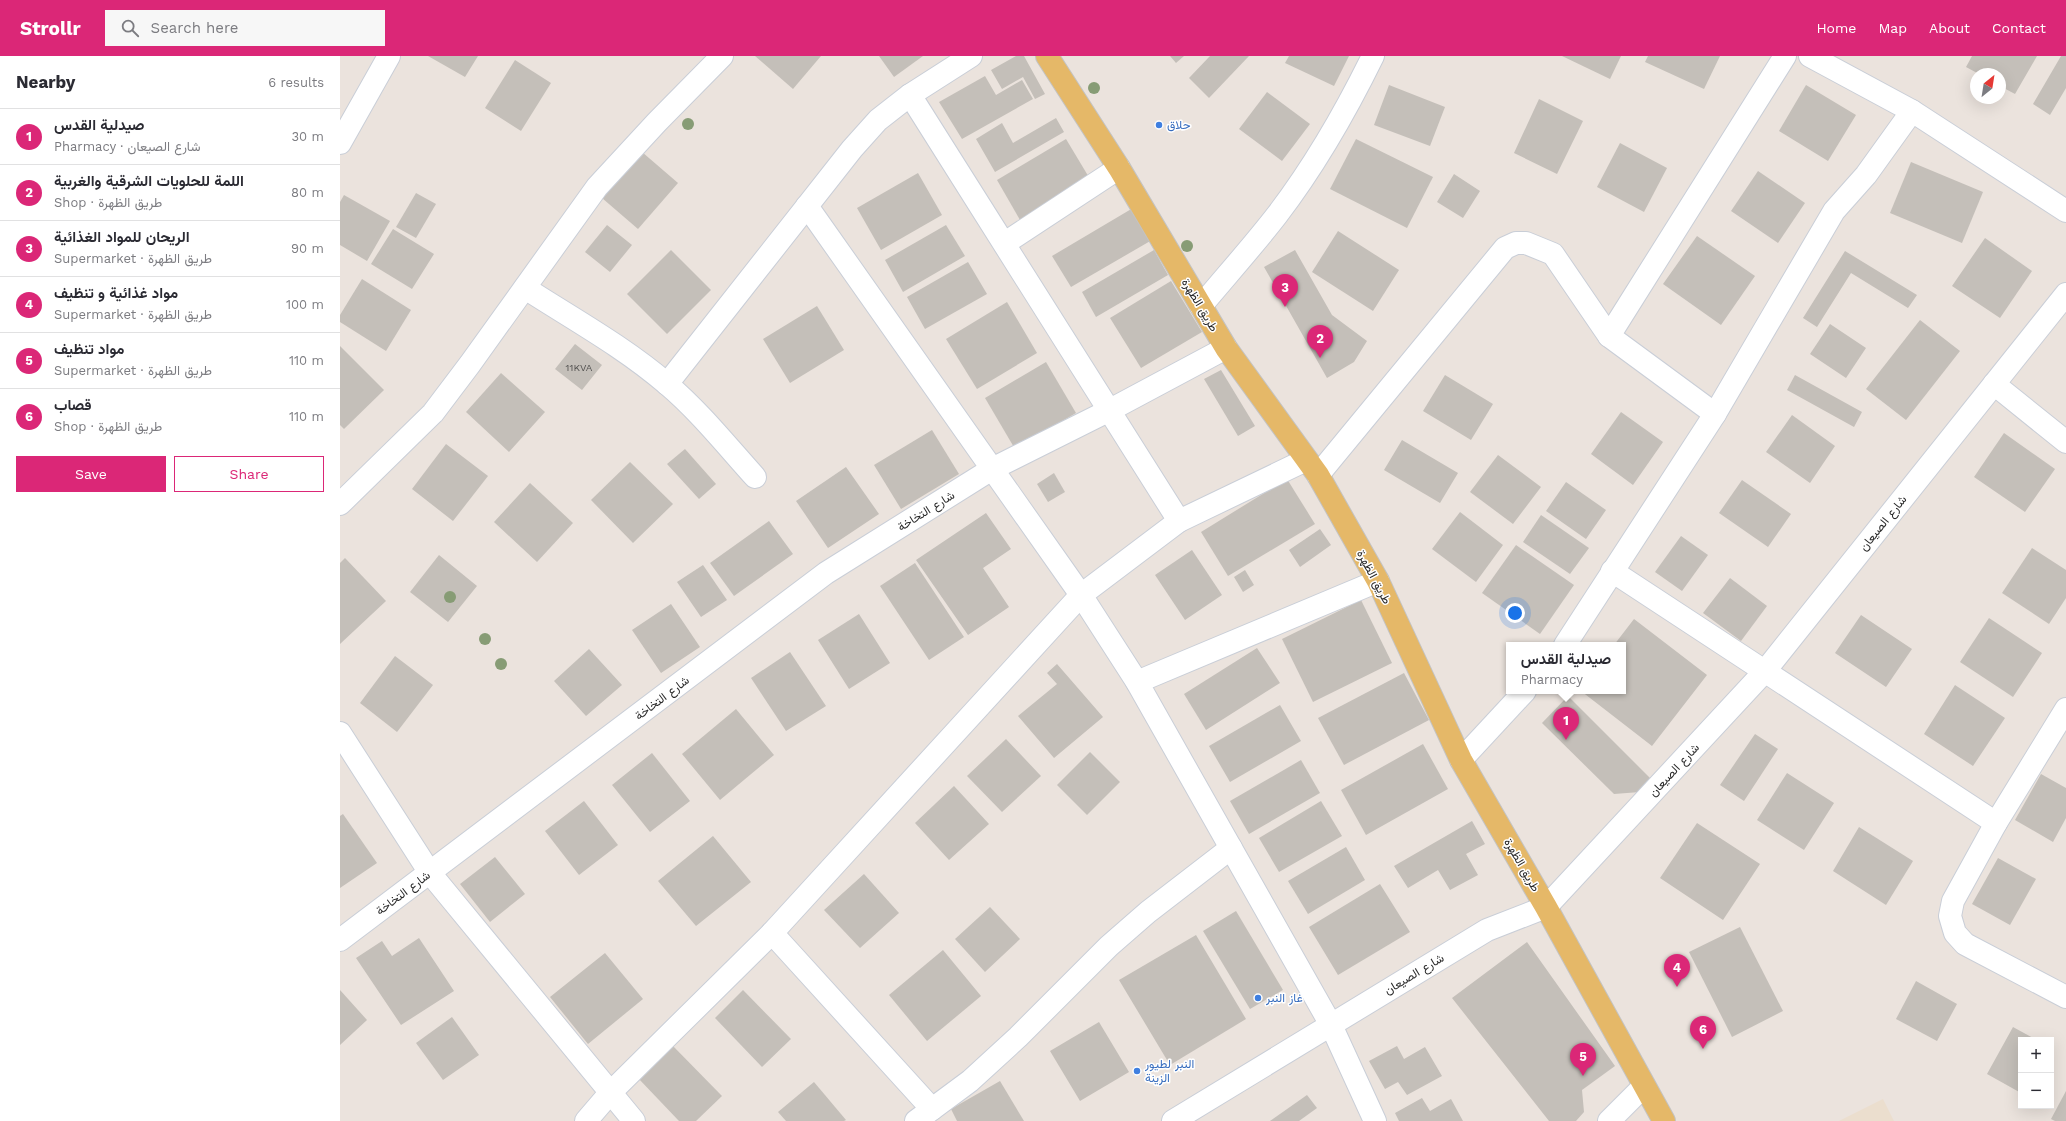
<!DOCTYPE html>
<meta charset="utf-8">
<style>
:root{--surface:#fff;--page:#f7f7f7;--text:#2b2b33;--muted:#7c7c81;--line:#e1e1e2;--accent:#db2777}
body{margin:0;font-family:"Work Sans",Vazirmatn,sans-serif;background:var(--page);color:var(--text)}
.controls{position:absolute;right:12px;bottom:12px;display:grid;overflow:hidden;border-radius:0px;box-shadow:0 4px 16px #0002}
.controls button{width:36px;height:36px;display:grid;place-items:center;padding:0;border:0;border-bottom:1px solid var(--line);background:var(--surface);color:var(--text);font:20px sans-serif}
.compass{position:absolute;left:1630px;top:12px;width:36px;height:36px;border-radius:50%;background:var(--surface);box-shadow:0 4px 16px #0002;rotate:30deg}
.you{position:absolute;left:1175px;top:557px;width:14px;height:14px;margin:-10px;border:3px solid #fff;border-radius:50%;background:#1a73e8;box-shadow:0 0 0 6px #1a73e833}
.badge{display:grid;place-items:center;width:26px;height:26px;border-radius:50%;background:var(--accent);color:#fff;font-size:13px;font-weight:700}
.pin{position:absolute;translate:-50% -33px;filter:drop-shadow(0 1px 2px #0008)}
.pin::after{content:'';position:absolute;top:21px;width:14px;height:12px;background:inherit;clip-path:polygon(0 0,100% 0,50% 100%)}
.popup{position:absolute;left:1166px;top:586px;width:120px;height:52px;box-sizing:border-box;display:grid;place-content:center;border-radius:0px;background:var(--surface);filter:drop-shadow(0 1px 3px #0005);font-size:13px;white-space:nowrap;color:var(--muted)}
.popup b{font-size:15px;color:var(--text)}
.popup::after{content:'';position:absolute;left:50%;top:100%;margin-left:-8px;border:8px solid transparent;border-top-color:var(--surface)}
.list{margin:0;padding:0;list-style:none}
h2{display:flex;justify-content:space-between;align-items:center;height:52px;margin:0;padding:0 16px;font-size:17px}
h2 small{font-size:13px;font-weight:400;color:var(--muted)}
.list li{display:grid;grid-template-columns:26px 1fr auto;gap:12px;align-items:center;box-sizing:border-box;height:56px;padding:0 16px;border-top:1px solid var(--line)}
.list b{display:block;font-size:15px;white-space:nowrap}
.list p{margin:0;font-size:13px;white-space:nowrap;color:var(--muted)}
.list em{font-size:13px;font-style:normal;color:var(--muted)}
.actions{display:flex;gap:8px;padding:12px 16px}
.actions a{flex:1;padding:9px 0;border:1px solid var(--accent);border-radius:0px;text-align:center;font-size:14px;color:var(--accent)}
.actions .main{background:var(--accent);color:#fff}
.icon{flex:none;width:22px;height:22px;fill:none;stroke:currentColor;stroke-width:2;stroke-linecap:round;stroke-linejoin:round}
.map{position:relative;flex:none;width:1726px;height:1065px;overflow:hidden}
header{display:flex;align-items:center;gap:24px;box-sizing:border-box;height:56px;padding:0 20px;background:var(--accent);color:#fff}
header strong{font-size:19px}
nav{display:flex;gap:22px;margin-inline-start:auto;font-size:14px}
.search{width:280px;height:36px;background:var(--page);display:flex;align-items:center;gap:10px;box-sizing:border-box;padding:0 14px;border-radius:0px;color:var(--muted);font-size:15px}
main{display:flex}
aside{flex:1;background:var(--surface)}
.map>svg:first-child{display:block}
.education{fill:#ebdece}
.building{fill:#c4bfb9}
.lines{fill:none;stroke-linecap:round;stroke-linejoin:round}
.minor-casing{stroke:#c9ced7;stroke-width:24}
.major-casing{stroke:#c3c3c3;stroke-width:24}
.minor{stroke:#fff;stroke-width:22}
.major{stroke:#e5b868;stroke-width:22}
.tree{fill:#879c75}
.shop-dot{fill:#3f7fe0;stroke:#fff;stroke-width:1.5}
.labels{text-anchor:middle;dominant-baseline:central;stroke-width:3;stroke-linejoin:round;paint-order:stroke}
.number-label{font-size:10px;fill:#504f4e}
.shop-label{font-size:12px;fill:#366cbe;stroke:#fff;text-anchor:start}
.street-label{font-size:12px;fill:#2a2a2a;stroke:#fff}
</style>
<header>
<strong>Strollr</strong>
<div class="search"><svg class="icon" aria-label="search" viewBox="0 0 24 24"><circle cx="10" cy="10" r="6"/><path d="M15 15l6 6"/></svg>Search here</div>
<nav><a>Home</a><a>Map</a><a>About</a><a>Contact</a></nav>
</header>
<main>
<aside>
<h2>Nearby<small>6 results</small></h2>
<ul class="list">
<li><span class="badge">1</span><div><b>صيدلية القدس</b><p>Pharmacy · شارع الصيعان</p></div><em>30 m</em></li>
<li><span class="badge">2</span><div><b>اللمة للحلويات الشرقية والغربية</b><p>Shop · طريق الظهرة</p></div><em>80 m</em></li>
<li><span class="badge">3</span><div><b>الريحان للمواد الغذائية</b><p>Supermarket · طريق الظهرة</p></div><em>90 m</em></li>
<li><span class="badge">4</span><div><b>مواد غذائية و تنظيف</b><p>Supermarket · طريق الظهرة</p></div><em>100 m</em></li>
<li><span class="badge">5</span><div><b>مواد تنظيف</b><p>Supermarket · طريق الظهرة</p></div><em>110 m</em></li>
<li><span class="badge">6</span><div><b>قصاب</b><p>Shop · طريق الظهرة</p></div><em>110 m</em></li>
</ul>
<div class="actions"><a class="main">Save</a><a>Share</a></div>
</aside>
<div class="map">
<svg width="1726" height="1065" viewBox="0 0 1726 1065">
<rect width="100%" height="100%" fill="#ebe3dd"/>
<!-- education -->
<polygon class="education" points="1543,1043 1554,1065 1499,1065"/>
<!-- building -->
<g class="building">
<polygon points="88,0 138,0 125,21"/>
<polygon points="415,0 481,0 453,33"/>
<polygon points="539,0 583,0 554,21"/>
<polygon points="676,0 684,0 705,38 695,43 683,21 662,33 651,14"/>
<polygon points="830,0 844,0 836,7"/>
<polygon points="870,0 909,0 869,42 849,22"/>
<polygon points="949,0 1009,0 994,30 945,7"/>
<polygon points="1222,0 1281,0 1270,23"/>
<polygon points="1308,0 1380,0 1364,33 1305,6"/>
<polygon points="1632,0 1697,0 1675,38 1660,30 1660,18 1639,18 1626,11"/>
<polygon points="1721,0 1726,0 1726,32 1710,59 1693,48"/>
<polygon points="175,4 211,27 181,75 145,52"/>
<polygon points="645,20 656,39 682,24 693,43 622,83 599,46"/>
<polygon points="1049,29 1105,51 1090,90 1034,69"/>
<polygon points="1466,29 1516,59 1488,105 1439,75"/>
<polygon points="927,36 970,68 942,105 899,73"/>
<polygon points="1199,43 1243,65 1217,118 1174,97"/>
<polygon points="716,62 724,76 655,116 636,83 662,67 673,87"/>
<polygon points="726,83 750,123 680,164 657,124"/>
<polygon points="1016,83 1093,121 1067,172 990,133"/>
<polygon points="1280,87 1327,112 1304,156 1257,131"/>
<polygon points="302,96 338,127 298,173 262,142"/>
<polygon points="1571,106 1643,136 1622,187 1550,157"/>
<polygon points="1418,115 1465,147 1438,187 1391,155"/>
<polygon points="578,117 602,159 541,194 517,152"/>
<polygon points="1114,118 1140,135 1123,162 1097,146"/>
<polygon points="76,137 96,148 76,182 56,171"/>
<polygon points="4,139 50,165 27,205 0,189 0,146"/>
<polygon points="793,152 812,184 731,231 712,200"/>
<polygon points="267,169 292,189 270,216 245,196"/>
<polygon points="606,169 625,200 563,236 545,204"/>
<polygon points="53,173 94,198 72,233 31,208"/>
<polygon points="998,175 1059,214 1033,255 972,216"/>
<polygon points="1357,180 1415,220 1381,269 1323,228"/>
<polygon points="1645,182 1692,215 1660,262 1612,230"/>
<polygon points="331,194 371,234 327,278 287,238"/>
<polygon points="814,194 828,219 756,261 742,236"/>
<polygon points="955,194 992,259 1027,285 1014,306 987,322 924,211"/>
<polygon points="1505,195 1577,239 1568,252 1511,217 1477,271 1463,262"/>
<polygon points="628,206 647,238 585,273 567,241"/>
<polygon points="22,223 71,254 46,295 0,266 0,259"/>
<polygon points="831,225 862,276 801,312 770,262"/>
<polygon points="667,246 697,297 637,333 606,283"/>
<polygon points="477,250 504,294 450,327 423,283"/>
<polygon points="1580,264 1620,295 1566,364 1526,333"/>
<polygon points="1490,268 1526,292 1506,322 1470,298"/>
<polygon points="235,288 262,309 242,334 215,313"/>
<polygon points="0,290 44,334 4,373 0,369"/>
<polygon points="706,306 736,357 675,393 645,342"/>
<polygon points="881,314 915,370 898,380 864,323"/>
<polygon points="161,317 205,356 169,396 126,356"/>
<polygon points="1105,319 1153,348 1131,384 1083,355"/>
<polygon points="1455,319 1522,356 1514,371 1447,334"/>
<polygon points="1281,356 1323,386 1293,429 1251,398"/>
<polygon points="1452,359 1495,390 1470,427 1426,396"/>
<polygon points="592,374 619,418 561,453 534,409"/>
<polygon points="1664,377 1715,413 1685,456 1634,421"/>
<polygon points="1062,384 1118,417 1100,447 1044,414"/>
<polygon points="106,388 148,420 113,465 72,433"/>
<polygon points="345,393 376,428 359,443 327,408"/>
<polygon points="1158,399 1201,431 1173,468 1130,436"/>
<polygon points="290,406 333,448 293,487 251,444"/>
<polygon points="506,411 539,458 488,492 456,445"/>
<polygon points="714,417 725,436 708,446 697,428"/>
<polygon points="947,423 975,468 888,520 861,476"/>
<polygon points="1402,424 1451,458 1428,491 1379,457"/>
<polygon points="1226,426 1266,454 1246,483 1206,455"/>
<polygon points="190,427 233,467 197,506 154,466"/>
<polygon points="1120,456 1163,489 1136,526 1092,493"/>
<polygon points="646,457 671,493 643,512 669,551 628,579 576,504"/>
<polygon points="1201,459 1249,492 1230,518 1183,486"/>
<polygon points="429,465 453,498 394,540 370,507"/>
<polygon points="980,473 991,489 960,511 949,494"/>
<polygon points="1341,480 1368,499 1342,535 1315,516"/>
<polygon points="1176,489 1234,529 1200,578 1142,537"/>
<polygon points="1692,492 1726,514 1726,542 1709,568 1662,537"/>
<polygon points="852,494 882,539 845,564 815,519"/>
<polygon points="99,499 137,530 108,566 70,536"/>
<polygon points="5,502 46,545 0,588 0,507"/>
<polygon points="575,507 624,581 589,604 540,530"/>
<polygon points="363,509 387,544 361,561 337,526"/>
<polygon points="905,514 914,529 903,536 894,521"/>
<polygon points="1390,522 1427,550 1401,585 1363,557"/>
<polygon points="1021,544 1052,607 973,646 942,583"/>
<polygon points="331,548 360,591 321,617 292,574"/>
<polygon points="519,558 550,607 509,633 478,584"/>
<polygon points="1521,559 1572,593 1546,631 1495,597"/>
<polygon points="1649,562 1702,597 1673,641 1620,606"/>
<polygon points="1294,563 1367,619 1312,690 1241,635 1283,635 1283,589 1274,589"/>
<polygon points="917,592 940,627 866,674 844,638"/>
<polygon points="249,593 282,629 246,660 214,625"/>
<polygon points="450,596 486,650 446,675 411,622"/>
<polygon points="55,600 93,629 57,676 20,647"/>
<polygon points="717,608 763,661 714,702 678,660 717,628 707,617"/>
<polygon points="1064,617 1089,664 1004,709 978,662"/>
<polygon points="1615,629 1665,662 1633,710 1584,678"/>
<polygon points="1228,640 1312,724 1300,736 1274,738 1202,667"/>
<polygon points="940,649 961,685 890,726 869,690"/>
<polygon points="396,653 434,699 380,744 342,698"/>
<polygon points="1415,678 1438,693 1404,745 1380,729"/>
<polygon points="666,683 701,720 662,756 627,720"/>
<polygon points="1083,688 1108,733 1026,779 1001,734"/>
<polygon points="750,696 780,726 747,759 717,729"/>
<polygon points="312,697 350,745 310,776 272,729"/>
<polygon points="961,704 980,737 909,778 890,745"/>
<polygon points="1447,717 1494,747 1464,794 1417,764"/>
<polygon points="1701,718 1726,732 1726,762 1713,786 1675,764"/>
<polygon points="614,730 649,768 609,804 575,767"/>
<polygon points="244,745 278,789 239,819 205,775"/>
<polygon points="981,745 1002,780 939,816 919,782"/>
<polygon points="3,758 37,807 0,832 0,760"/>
<polygon points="1132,765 1145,788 1126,798 1138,819 1110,834 1098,814 1068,832 1054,810"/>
<polygon points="1357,767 1420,808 1383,864 1320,822"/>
<polygon points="1519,771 1573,805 1546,849 1493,815"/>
<polygon points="373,780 411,826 356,870 318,825"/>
<polygon points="1006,791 1025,824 968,858 948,825"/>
<polygon points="155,801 185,838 150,866 120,828"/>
<polygon points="1658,802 1696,823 1670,869 1632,848"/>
<polygon points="524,818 559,857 520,892 484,854"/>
<polygon points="1040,828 1070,876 998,919 969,871"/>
<polygon points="650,851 680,883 645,916 615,883"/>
<polygon points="896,855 943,934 910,953 863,875"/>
<polygon points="1400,871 1443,955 1392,981 1349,896"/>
<polygon points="856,879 906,963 830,1009 779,924"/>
<polygon points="79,882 114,935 61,969 16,902 42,885 52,900"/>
<polygon points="1187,886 1275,1010 1242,1034 1244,1056 1236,1065 1209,1065 1112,942"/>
<polygon points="603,894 641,940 587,985 549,939"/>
<polygon points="265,897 303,943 248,988 210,941"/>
<polygon points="1576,925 1617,948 1597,985 1556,963"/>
<polygon points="0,934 27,964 0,989"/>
<polygon points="403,934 451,983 422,1011 375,962"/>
<polygon points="112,961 139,999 103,1024 76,987"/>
<polygon points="759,966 789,1016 740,1045 710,995"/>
<polygon points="1673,971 1697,984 1681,984 1681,1037 1647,1018"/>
<polygon points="332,989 382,1040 356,1065 339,1065 298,1022"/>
<polygon points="1057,990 1064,1003 1085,991 1102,1020 1067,1039 1058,1026 1045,1033 1029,1005"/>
<polygon points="660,1025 684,1065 617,1065 611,1053"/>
<polygon points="474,1026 506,1064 504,1065 446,1065 438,1056"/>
<polygon points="1726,1035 1726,1065 1715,1065 1711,1063"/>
<polygon points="967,1039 977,1052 959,1065 930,1065"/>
<polygon points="1082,1042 1090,1055 1111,1043 1123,1065 1059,1065 1055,1057"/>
</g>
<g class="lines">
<!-- minor casing -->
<g class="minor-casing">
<g id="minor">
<polyline points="1470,0 1572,55 1726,155"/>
<polyline points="570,39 839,465"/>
<polyline points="0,87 49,0"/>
<polyline points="467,150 741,539 797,626 991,969 1035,1065"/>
<polyline points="665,187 779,112"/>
<path d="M185 232C233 263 284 291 327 328 359 355 387 390 415 421"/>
<path d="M861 250C886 220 913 190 937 159 973 112 1007 53 1033 0"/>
<polyline points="327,328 512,93 538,64 570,39 631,0"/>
<polyline points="1654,328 1726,386"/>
<polyline points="1375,358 1269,280 1445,0"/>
<polyline points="978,419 1165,192 1176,187 1186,187 1213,198 1269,280"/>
<polyline points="0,448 93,357 130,308 257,131 317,66 382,0"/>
<polyline points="1272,515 1656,767"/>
<polyline points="1225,589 1375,358 1494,155 1526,119 1572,55"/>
<polyline points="797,626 1038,525"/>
<polyline points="1726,653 1656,767 1613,845 1610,860 1615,877 1625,888 1726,941"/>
<polyline points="0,677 90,817 294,1065"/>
<polyline points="1121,704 1185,635"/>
<polyline points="432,877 592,1053"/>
<polyline points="0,884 486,517 652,413 770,354 886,292"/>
<polyline points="246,1065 270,1037 432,877 741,539 839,465 966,404"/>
<polyline points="576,1065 630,1025 678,981 769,890 808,856 891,792"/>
<polyline points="833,1065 1147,874 1206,851 1425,615 1726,238"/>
<polyline points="1269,1065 1304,1030"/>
</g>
</g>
<!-- major casing -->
<g class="major-casing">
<polyline id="major" points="707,0 779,112 886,292 978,419 1038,525 1121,704 1206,851 1324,1065"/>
</g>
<!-- minor -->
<use href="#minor" class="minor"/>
<!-- major -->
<use href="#major" class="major"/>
</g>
<!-- trees -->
<g class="tree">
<circle cx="754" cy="32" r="6"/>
<circle cx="348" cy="68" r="6"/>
<circle cx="847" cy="190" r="6"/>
<circle cx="110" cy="541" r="6"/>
<circle cx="145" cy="583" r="6"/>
<circle cx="161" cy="608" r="6"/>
</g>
<!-- markers -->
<g class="shop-dot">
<circle cx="819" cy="69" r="4"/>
<circle cx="918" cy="942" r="4"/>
<circle cx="797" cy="1015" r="4"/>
</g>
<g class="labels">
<!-- number labels -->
<g class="number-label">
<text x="239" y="311">11KVA</text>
</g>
<!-- shop labels -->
<g class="shop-label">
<text x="827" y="69">حلاق</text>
<text x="926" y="942">غاز النبر</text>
<text x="805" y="1008">النبر لطيور<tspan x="805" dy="14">الزينة</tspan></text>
</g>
<!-- street labels -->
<g class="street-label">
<text transform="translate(860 249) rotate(59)">طريق الظهرة</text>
<text transform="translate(586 455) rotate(-32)">شارع التخاخة</text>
<text transform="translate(1543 467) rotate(-51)">شارع الصيعان</text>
<text transform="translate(1034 521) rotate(62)">طريق الظهرة</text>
<text transform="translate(322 642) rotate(-37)">شارع التخاخة</text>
<text transform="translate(1334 714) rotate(-47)">شارع الصيعان</text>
<text transform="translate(1182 809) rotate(60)">طريق الظهرة</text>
<text transform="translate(63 837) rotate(-37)">شارع التخاخة</text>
<text transform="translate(1074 918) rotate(-31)">شارع الصيعان</text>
</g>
</g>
</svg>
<div class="controls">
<button>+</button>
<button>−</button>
</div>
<svg class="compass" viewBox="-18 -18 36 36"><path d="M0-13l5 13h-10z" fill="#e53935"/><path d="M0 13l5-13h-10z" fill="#7c7c81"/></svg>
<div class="you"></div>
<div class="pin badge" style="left:1226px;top:684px">1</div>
<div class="popup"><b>صيدلية القدس</b>Pharmacy</div>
<div class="pin badge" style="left:980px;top:302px">2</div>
<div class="pin badge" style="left:945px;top:251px">3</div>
<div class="pin badge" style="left:1337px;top:931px">4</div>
<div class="pin badge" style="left:1243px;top:1020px">5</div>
<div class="pin badge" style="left:1363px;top:993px">6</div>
</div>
</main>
